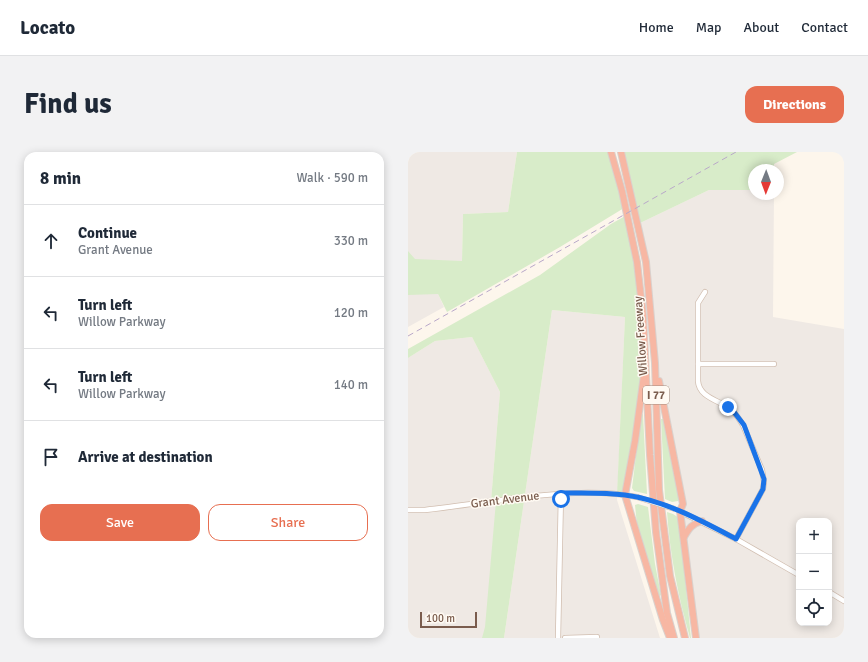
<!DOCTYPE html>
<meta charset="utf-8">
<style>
:root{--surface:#fff;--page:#f2f2f3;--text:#1f2937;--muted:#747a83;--line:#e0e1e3;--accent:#e76f51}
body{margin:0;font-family:Signika,sans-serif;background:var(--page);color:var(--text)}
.controls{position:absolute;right:12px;bottom:12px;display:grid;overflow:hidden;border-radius:8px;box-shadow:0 2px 10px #0003}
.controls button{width:36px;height:36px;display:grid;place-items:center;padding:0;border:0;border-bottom:1px solid var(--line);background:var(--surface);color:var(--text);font:20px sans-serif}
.compass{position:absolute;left:340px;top:12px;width:36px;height:36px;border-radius:50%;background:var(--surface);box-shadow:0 2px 10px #0003;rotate:181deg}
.scale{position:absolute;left:12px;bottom:10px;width:57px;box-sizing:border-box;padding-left:4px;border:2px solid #7a5c4d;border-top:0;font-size:11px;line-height:14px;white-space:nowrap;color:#7a5c4d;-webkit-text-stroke:3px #fffaf3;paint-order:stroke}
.stop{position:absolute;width:12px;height:12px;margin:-9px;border:3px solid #1a73e8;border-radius:50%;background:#fff}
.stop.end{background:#1a73e8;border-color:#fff;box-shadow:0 1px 4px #0008}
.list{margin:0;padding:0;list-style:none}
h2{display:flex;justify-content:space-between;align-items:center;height:52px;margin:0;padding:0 16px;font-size:17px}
h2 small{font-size:13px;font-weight:400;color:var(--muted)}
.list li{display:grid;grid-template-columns:26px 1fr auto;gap:12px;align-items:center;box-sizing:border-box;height:72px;padding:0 16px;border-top:1px solid var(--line)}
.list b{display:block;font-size:15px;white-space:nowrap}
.list p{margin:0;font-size:13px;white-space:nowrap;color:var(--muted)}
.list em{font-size:13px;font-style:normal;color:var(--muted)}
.actions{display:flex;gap:8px;padding:12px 16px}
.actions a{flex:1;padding:9px 0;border:1px solid var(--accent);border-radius:12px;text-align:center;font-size:14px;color:var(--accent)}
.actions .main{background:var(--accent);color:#fff}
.icon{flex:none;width:22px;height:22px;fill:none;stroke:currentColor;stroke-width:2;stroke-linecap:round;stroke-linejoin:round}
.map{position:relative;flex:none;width:436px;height:486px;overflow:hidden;border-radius:12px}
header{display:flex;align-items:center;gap:24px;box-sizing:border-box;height:56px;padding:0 20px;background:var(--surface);border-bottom:1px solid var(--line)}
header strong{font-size:19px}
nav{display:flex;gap:22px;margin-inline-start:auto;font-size:14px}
.intro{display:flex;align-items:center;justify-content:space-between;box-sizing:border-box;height:96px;padding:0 24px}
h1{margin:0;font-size:28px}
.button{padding:10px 18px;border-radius:12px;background:var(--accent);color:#fff;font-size:14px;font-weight:700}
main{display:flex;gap:24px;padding:0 24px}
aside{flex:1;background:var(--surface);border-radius:12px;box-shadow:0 2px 10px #0003}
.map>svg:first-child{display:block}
.industrial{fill:#efe9e4;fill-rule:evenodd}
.green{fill:#d8ecc9}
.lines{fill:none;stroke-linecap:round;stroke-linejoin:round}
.minor-casing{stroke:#d1beb0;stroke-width:6}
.highway-casing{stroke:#dad1cd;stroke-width:8}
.minor{stroke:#fff;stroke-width:4.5}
.highway{stroke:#f7b7a3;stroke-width:6}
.rail{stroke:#b9a8c9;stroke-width:1;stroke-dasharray:6 4;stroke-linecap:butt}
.minor-bridge-casing{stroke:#d1beb0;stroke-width:6;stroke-linecap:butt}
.minor-bridge{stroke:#fff;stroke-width:4.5}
.route{stroke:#1a73e8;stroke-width:5}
.labels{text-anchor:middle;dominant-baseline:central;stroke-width:3;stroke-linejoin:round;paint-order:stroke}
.shield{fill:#fffaf3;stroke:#a28b7f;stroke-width:1}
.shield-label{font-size:11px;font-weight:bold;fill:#7a5c4d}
.street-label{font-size:12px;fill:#7a5c4d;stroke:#fffaf3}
</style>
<header>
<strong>Locato</strong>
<nav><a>Home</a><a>Map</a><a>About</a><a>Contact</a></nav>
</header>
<div class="intro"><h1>Find us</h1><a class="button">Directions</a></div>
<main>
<aside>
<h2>8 min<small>Walk · 590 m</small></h2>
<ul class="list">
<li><svg class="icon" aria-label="ahead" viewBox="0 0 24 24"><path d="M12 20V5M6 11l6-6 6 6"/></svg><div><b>Continue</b><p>Grant Avenue</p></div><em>330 m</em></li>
<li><svg class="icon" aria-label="left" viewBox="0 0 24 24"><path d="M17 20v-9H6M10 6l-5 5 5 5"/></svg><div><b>Turn left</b><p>Willow Parkway</p></div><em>120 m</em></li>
<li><svg class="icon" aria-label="left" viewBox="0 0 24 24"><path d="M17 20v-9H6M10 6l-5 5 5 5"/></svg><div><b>Turn left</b><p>Willow Parkway</p></div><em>140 m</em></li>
<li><svg class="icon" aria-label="arrive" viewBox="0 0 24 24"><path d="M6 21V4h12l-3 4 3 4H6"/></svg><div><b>Arrive at destination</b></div></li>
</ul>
<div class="actions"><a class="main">Save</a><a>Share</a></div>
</aside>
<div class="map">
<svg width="436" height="486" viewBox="0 0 436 486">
<rect width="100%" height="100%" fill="#fdf6ec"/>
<!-- industrial -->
<g class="industrial">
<polygon points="0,0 109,0 100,60 55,62 54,109 30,142 36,155 0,175"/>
<path d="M301 38H346V42H366L365 165 436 177V486H288L276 385 275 352 247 211 238 110 230 72ZM391 369H421V471H391Z"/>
<polygon points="144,158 217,165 209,348 252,486 96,486"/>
<polygon points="64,185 92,240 83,349 98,347 84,486 0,486 0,206 27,189"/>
</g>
<!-- green -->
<g class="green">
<polygon points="109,0 203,0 216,56 152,95 39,160 30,142 0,143 0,99 7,107 54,109 55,62 100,60"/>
<polygon points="213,0 389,0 366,12 366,18 346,18 346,38 301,38 230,72"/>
<polygon points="219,63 229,110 238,205 217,343 209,342 217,165 144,158 96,486 74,486 77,475 88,349 83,349 92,240 64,185 27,189 0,206 0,197 132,123 203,72"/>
<polygon points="235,262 239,342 226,339 224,336 233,263"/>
<polygon points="253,267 255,267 270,340 271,347 270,349 264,350 257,347"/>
<polygon points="230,352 240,355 247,412 253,443 251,444 229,373 227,353"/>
<path d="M259 360 265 362 271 366 283 486H282C270 444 262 403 259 360Z"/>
</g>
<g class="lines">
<!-- minor casing -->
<g class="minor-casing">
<g id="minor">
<path d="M297 140 290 151V229C291 245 310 248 321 256 328 261 331 267 335 273L354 318 356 330 355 337 328 387"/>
<polyline points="290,212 366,212"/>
<path d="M0 358H17C51 354 84 349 117 345 154 341 192 338 229 345"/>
<polyline points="271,359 328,387 391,423"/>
<polyline points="421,440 436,449"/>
<polyline points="150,486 153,341"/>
<polyline points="157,486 189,485"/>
</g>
</g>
<!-- highway casing -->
<g class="highway-casing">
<g id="highway">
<polyline points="203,0 214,39 229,110 235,163 242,303 248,380 259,461 266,486"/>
<polyline points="213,0 238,110 247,211 251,338 262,424 277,486"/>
<polyline points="236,223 227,289 217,343 255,468 262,486"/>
<polyline points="251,229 275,352 272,359 288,486"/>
<path d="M276 385C281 376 284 372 294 369"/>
</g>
</g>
<!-- minor -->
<use href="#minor" class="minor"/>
<!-- highway -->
<use href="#highway" class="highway"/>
<!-- rail -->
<polyline class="rail" points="0,184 328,0"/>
<!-- minor-bridge casing -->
<g class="minor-bridge-casing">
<polyline id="minor-bridge" points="229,345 267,357"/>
</g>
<!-- minor-bridge -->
<use href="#minor-bridge" class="minor-bridge"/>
</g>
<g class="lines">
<!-- route -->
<path class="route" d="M153 347V341C174 341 196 340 217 343 256 348 294 369 328 387L355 337 356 327 336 273 326 260 320 255"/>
</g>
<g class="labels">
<!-- shield labels -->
<rect class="shield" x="235" y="234" width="26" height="18" rx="3"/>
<g class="shield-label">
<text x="248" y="243">I 77</text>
</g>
<!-- street labels -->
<g class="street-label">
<text transform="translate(233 184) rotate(-94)">Willow Freeway</text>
<text transform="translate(97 348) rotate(-7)">Grant Avenue</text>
</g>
</g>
</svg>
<div class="controls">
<button>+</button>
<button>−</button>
<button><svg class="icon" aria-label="locate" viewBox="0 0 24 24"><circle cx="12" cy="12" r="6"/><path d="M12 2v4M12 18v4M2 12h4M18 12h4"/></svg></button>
</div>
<svg class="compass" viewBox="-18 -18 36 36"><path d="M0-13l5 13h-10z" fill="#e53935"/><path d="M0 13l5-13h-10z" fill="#747a83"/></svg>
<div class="scale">100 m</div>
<div class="stop" style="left:153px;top:347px"></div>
<div class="stop end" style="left:320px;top:255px"></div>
</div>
</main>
